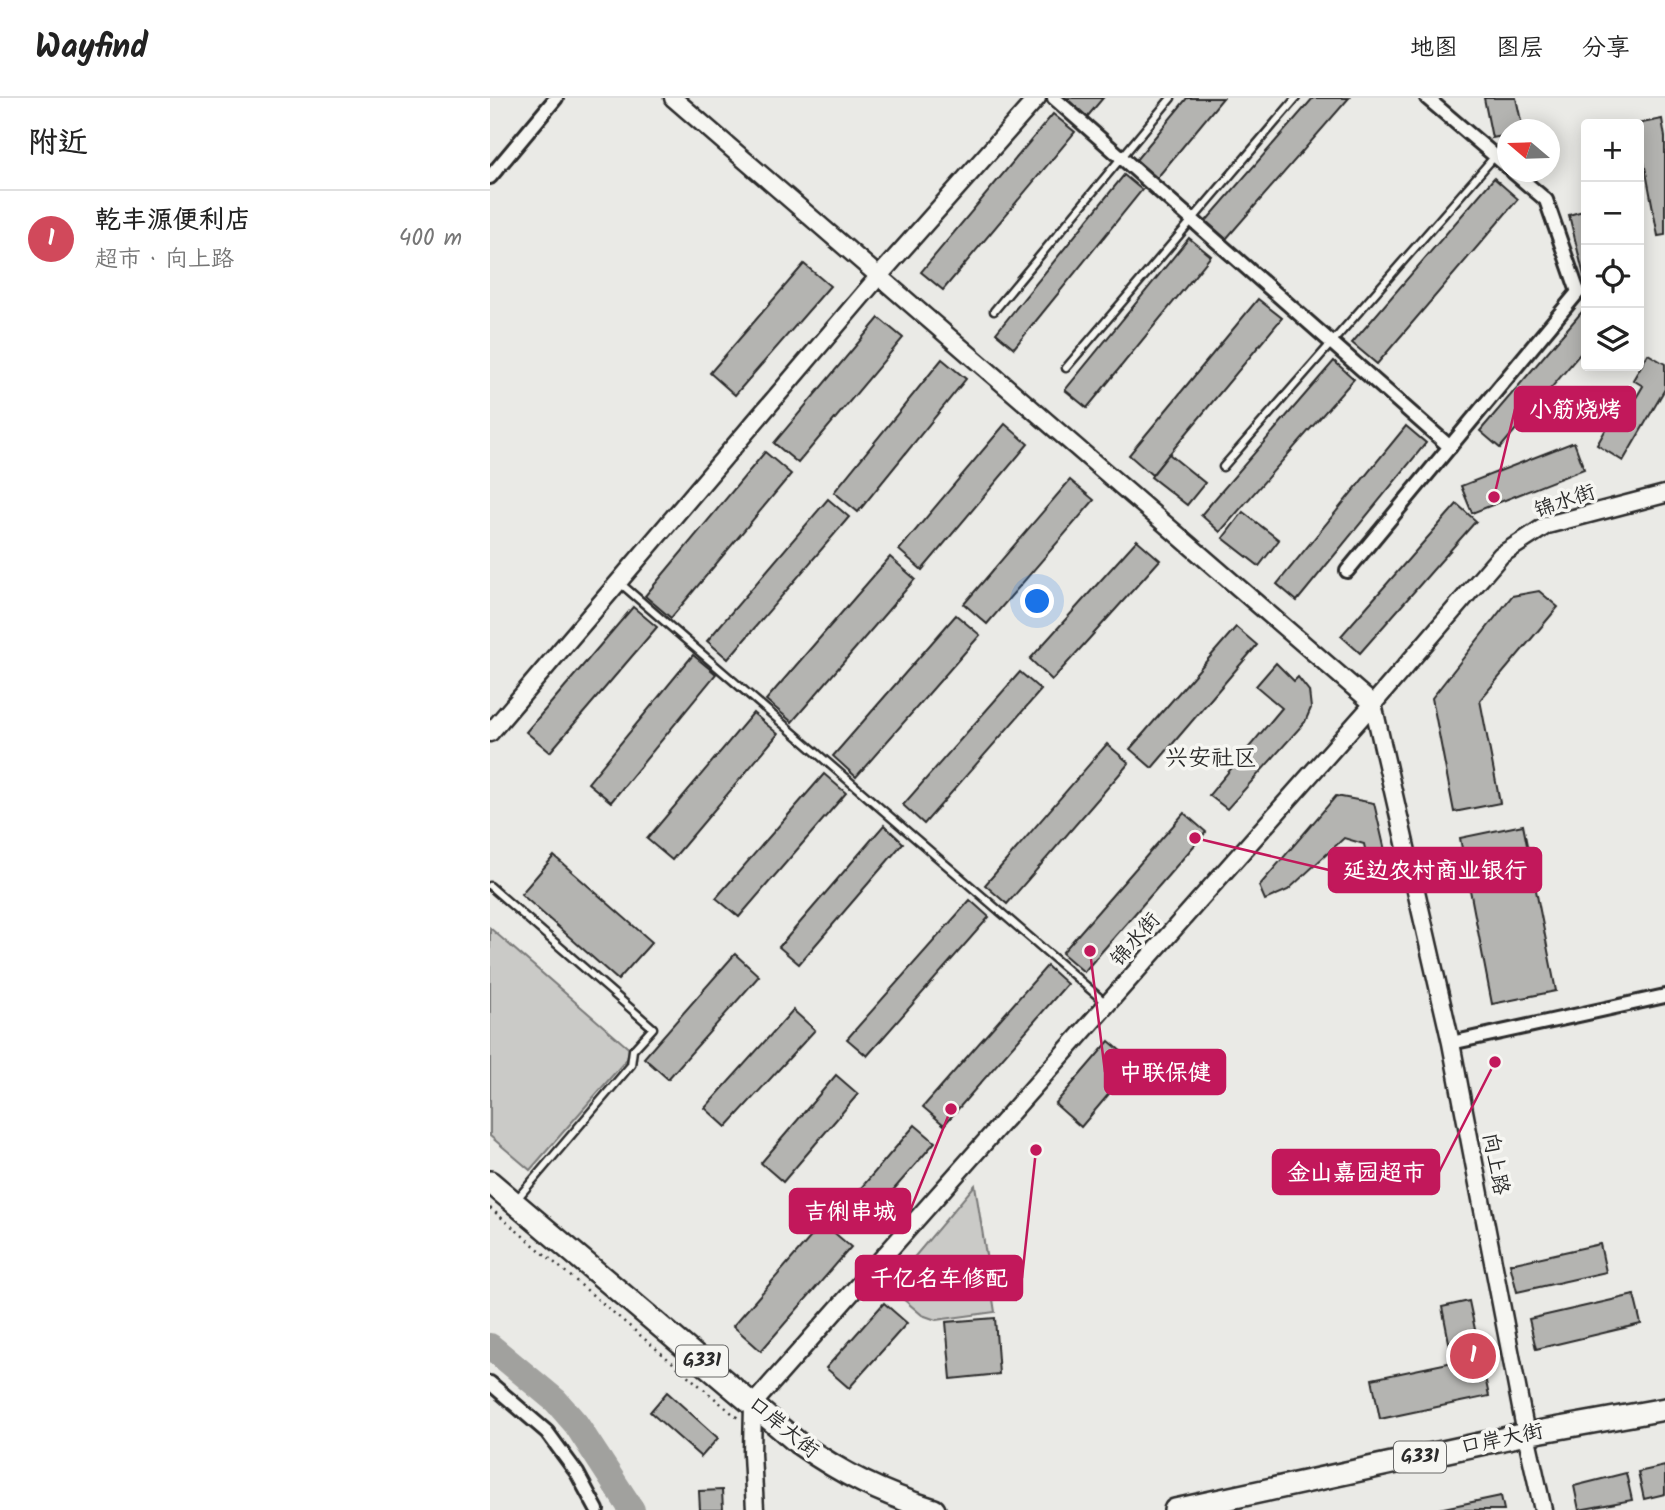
<!DOCTYPE html>
<html lang="zh">
<meta charset="utf-8">
<style>
:root{--surface:#fff;--page:#f6f6f6;--text:#222;--muted:#767676;--line:#e0e0e0;--accent:#d1495b}
body{margin:0;font-family:Kalam,"LXGW WenKai TC",sans-serif;background:var(--page);color:var(--text)}
.controls{position:absolute;right:21px;top:21px;display:grid;overflow:hidden;border-radius:7px;box-shadow:0 4px 18px #0003}
.controls button{width:63px;height:63px;display:grid;place-items:center;padding:0;border:0;border-bottom:2px solid var(--line);background:var(--surface);color:var(--text);font:35px sans-serif}
.compass{position:absolute;left:1007px;top:21px;width:63px;height:63px;border-radius:50%;background:var(--surface);box-shadow:0 4px 18px #0003;rotate:289deg}
.you{position:absolute;left:548px;top:504px;width:24px;height:24px;margin:-18px;border:5px solid #fff;border-radius:50%;background:#1a73e8;box-shadow:0 0 0 10px #1a73e833}
.badge{display:grid;place-items:center;width:46px;height:46px;border-radius:50%;background:var(--accent);color:#fff;font-size:23px;font-weight:700}
.pin{position:absolute;translate:-50% -50%;border:4px solid #fff;box-shadow:0 2px 7px #0006}
.list{margin:0;padding:0;list-style:none}
h2{display:flex;justify-content:space-between;align-items:center;height:91px;margin:0;padding:0 28px;font-size:30px}
h2 small{font-size:23px;font-weight:400;color:var(--muted)}
.list li{display:grid;grid-template-columns:46px 1fr auto;gap:21px;align-items:center;box-sizing:border-box;height:98px;padding:0 28px;border-top:2px solid var(--line)}
.list b{display:block;font-size:26px;white-space:nowrap}
.list p{margin:0;font-size:23px;white-space:nowrap;color:var(--muted)}
.list em{font-size:23px;font-style:normal;color:var(--muted)}
.icon{flex:none;width:38px;height:38px;fill:none;stroke:currentColor;stroke-width:2;stroke-linecap:round;stroke-linejoin:round}
.map{position:relative;flex:none;width:1175px;height:1412px;overflow:hidden}
header{display:flex;align-items:center;gap:42px;box-sizing:border-box;height:98px;padding:0 35px;background:var(--surface);border-bottom:2px solid var(--line)}
header strong{font-size:33px}
nav{display:flex;gap:38px;margin-inline-start:auto;font-size:24px}
main{display:flex}
aside{flex:1;background:var(--surface)}
.map>svg:first-child{display:block}
.green{fill:#cacac7;stroke:#7a7a79;stroke-width:2}
.lines{fill:none;stroke-linecap:round;stroke-linejoin:round}
.river{stroke:#a1a19e;stroke-width:26}
.building{fill:#b4b4b1;stroke:#2b2b2b;stroke-width:2}
.lane-casing{stroke:#2b2b2b;stroke-width:11}
.street-casing{stroke:#2b2b2b;stroke-width:18}
.secondary-casing{stroke:#2b2b2b;stroke-width:21}
.highway-casing{stroke:#2b2b2b;stroke-width:26}
.path{stroke:#2b2b2b;stroke-width:2.5;stroke-dasharray:2 5;stroke-linecap:butt}
.lane{stroke:#f6f6f2;stroke-width:6}
.street{stroke:#f6f6f2;stroke-width:12}
.secondary{stroke:#f6f6f2;stroke-width:16}
.highway{stroke:#f6f6f2;stroke-width:21}
.labels{text-anchor:middle;dominant-baseline:central;stroke-width:7;stroke-linejoin:round;paint-order:stroke}
.shield{fill:#f6f6f2;stroke:#686867;stroke-width:2}
.shield-label{font-size:19px;font-weight:bold;fill:#2b2b2b}
.street-label{font-size:21px;fill:#2b2b2b;stroke:#f6f6f2}
.neighbourhood-label{font-size:23px;fill:#2b2b2b;stroke:#f6f6f2}
.leader{fill:none;stroke:#c2185b;stroke-width:2.5}
.callout-dot{fill:#c2185b;stroke:#f6f6f2;stroke-width:2.5}
.callout{fill:#c2185b;stroke:#c2185b;stroke-width:2.5}
.callout-label{font-size:23px;text-anchor:middle;font-weight:bold;fill:#fff}
</style>
<header>
<strong>Wayfind</strong>
<nav><a>地图</a><a>图层</a><a>分享</a></nav>
</header>
<main>
<aside>
<h2>附近<small></small></h2>
<ul class="list">
<li><span class="badge">1</span><div><b>乾丰源便利店</b><p>超市 · 向上路</p></div><em>400 m</em></li>
</ul>
</aside>
<div class="map">
<svg width="1175" height="1412" viewBox="0 0 1175 1412">
<rect width="100%" height="100%" fill="#eaeae6"/>
<filter id="ink" filterUnits="userSpaceOnUse"><feTurbulence type="fractalNoise" baseFrequency=".0143" numOctaves="2"/><feDisplacementMap in="SourceGraphic" scale="14" xChannelSelector="R" yChannelSelector="G"/><feConvolveMatrix kernelMatrix="1 2 1 2 8 2 1 2 1" color-interpolation-filters="sRGB"/></filter>
<g filter="url(#ink)">
<!-- green -->
<g class="green">
<polygon points="0,830 143,954 40,1072 0,1038"/>
<polygon points="485,1087 505,1214 446,1222 432,1217 399,1189"/>
</g>
<g class="lines">
<!-- river -->
<polyline class="river" points="0,1248 66,1303 86,1326 142,1412"/>
</g>
<!-- building -->
<g class="building">
<polygon points="575,0 613,0 597,19"/>
<polygon points="697,0 733,0 667,80 646,62"/>
<polygon points="823,0 859,0 736,141 716,123"/>
<polygon points="994,0 1026,0 1033,32 1018,32 1018,37 1002,40"/>
<polygon points="563,16 585,34 453,192 431,174"/>
<polygon points="1172,21 1175,39 1175,137 1168,138 1149,37 1149,26 1147,26"/>
<polygon points="634,77 652,92 524,250 506,235"/>
<polygon points="1004,80 1028,101 887,266 862,245"/>
<polygon points="1096,112 1096,182 1095,182 1079,117"/>
<polygon points="699,140 721,158 597,310 575,292"/>
<polygon points="314,166 340,188 245,297 220,275"/>
<polygon points="768,201 792,220 662,377 639,357"/>
<polygon points="1096,209 1096,249 1010,350 990,333"/>
<polygon points="389,220 413,240 308,365 284,345"/>
<polygon points="1158,256 1175,266 1175,291 1133,363 1107,347 1121,322 1130,327 1153,288 1143,282"/>
<polygon points="452,261 476,281 368,414 344,394"/>
<polygon points="844,263 864,281 730,434 711,417"/>
<polygon points="515,326 538,346 432,472 409,452"/>
<polygon points="916,328 936,345 807,503 787,486"/>
<polygon points="1084,344 1094,371 982,415 971,388"/>
<polygon points="275,354 301,376 181,520 155,498"/>
<polygon points="679,356 715,385 697,407 661,379"/>
<polygon points="580,382 604,402 497,526 474,506"/>
<polygon points="338,401 359,419 238,561 217,543"/>
<polygon points="967,406 986,423 870,555 851,538"/>
<polygon points="753,414 789,442 769,468 733,440"/>
<polygon points="647,442 670,462 562,582 540,561"/>
<polygon points="400,459 425,481 302,624 276,602"/>
<polygon points="1049,493 1068,509 990,602 1010,705 964,714 942,600 1022,498"/>
<polygon points="143,509 167,529 60,654 36,634"/>
<polygon points="466,517 490,537 366,679 343,658"/>
<polygon points="746,529 767,547 662,670 640,651"/>
<polygon points="203,557 226,576 121,704 98,685"/>
<polygon points="786,565 804,583 808,579 819,593 821,610 815,624 737,711 719,697 792,610 766,588"/>
<polygon points="530,574 551,592 434,726 413,707"/>
<polygon points="263,615 288,636 182,762 157,741"/>
<polygon points="617,646 639,665 517,806 495,787"/>
<polygon points="334,676 356,695 249,819 226,800"/>
<polygon points="846,698 884,705 902,783 883,788 874,746 854,740 798,792 775,802 769,788"/>
<polygon points="694,715 716,734 594,874 572,855"/>
<polygon points="394,727 413,745 309,866 289,849"/>
<polygon points="1033,727 1066,893 1002,906 970,740"/>
<polygon points="64,758 162,844 128,882 31,796"/>
<polygon points="480,802 499,819 377,958 357,941"/>
<polygon points="245,856 269,878 178,981 154,960"/>
<polygon points="557,868 577,886 454,1027 433,1009"/>
<polygon points="303,912 325,932 236,1029 215,1010"/>
<polygon points="619,943 645,965 591,1029 565,1006"/>
<polygon points="346,977 368,996 293,1084 271,1065"/>
<polygon points="425,1027 445,1044 372,1128 353,1111"/>
<polygon points="333,1125 361,1149 271,1253 243,1228"/>
<polygon points="1110,1146 1116,1174 1027,1194 1020,1166"/>
<polygon points="1144,1197 1151,1226 1046,1251 1039,1221"/>
<polygon points="979,1203 999,1298 890,1321 882,1281 963,1264 952,1209"/>
<polygon points="394,1205 417,1225 359,1290 336,1270"/>
<polygon points="505,1220 509,1276 461,1281 456,1224"/>
<polygon points="177,1294 228,1340 211,1359 160,1314"/>
<polygon points="1175,1368 1175,1396 1154,1401 1148,1374"/>
<polygon points="1136,1375 1142,1402 1089,1412 1084,1388"/>
<polygon points="232,1392 233,1412 210,1412 209,1393"/>
<polygon points="1011,1398 1014,1412 944,1412"/>
</g>
<g class="lines">
<!-- lane casing -->
<g class="lane-casing">
<g id="lane">
<polyline points="504,213 681,0"/>
<polyline points="576,270 806,0"/>
<polyline points="733,369 1005,58"/>
<polyline points="130,485 617,906"/>
<polyline points="0,788 163,930 143,952 141,967 26,1102"/>
</g>
</g>
<!-- street casing -->
<g class="street-casing">
<g id="street">
<polyline points="564,0 960,349"/>
<polyline points="937,0 1018,69"/>
<polyline points="0,79 66,0"/>
<polyline points="857,473 1088,194 1056,102 1023,74"/>
<polyline points="961,945 1175,898"/>
<polyline points="0,1285 57,1334 87,1375 107,1412"/>
</g>
</g>
<!-- secondary casing -->
<g class="secondary-casing">
<g id="secondary">
<polyline points="183,0 883,606 961,945 1036,1336 1053,1412"/>
<polyline points="0,635 388,179 547,0"/>
<polyline points="265,1412 262,1356 263,1306 883,606 1011,457 1057,427 1175,396"/>
</g>
</g>
<!-- highway casing -->
<g class="highway-casing">
<g id="highway">
<path d="M0 1084 308 1345C354 1377 391 1395 444 1412"/>
<polyline points="685,1412 1036,1336 1175,1311"/>
</g>
</g>
<!-- path -->
<polyline class="path" points="0,1110 249,1321"/>
<!-- lane -->
<use href="#lane" class="lane"/>
<!-- street -->
<use href="#street" class="street"/>
<!-- secondary -->
<use href="#secondary" class="secondary"/>
<!-- highway -->
<use href="#highway" class="highway"/>
</g>
</g>
<g class="labels">
<!-- shield labels -->
<g class="shield">
<rect x="186" y="1247.5" width="52" height="31" rx="5"/>
<rect x="904" y="1343.5" width="52" height="31" rx="5"/>
</g>
<g class="shield-label">
<text x="212" y="1263">G331</text>
<text x="930" y="1359">G331</text>
</g>
<!-- street labels -->
<g class="street-label">
<text transform="translate(1075 404) rotate(-19)">锦水街</text>
<text transform="translate(646 842) rotate(-49)">锦水街</text>
<text transform="translate(1005 1066) rotate(79)">向上路</text>
<text transform="translate(293 1330) rotate(39)">口岸大街</text>
<text transform="translate(1012 1342) rotate(-12)">口岸大街</text>
</g>
<!-- neighbourhood labels -->
<g class="neighbourhood-label">
<text x="721" y="661">兴安社区</text>
</g>
</g>
<!-- callouts -->
<path class="leader" d="M1004 399L1025 311M705 740L839 772M600 853L615 974M1005 964L949 1074M461 1011L420 1113M546 1052L532 1180"/>
<g class="callout-dot">
<circle cx="1004" cy="399" r="7"/>
<circle cx="705" cy="740" r="7"/>
<circle cx="600" cy="853" r="7"/>
<circle cx="1005" cy="964" r="7"/>
<circle cx="461" cy="1011" r="7"/>
<circle cx="546" cy="1052" r="7"/>
</g>
<g class="callout">
<rect x="1025" y="289" width="120" height="44" rx="7"/>
<rect x="839" y="750" width="212" height="44" rx="7"/>
<rect x="615" y="952" width="120" height="44" rx="7"/>
<rect x="783" y="1052" width="166" height="44" rx="7"/>
<rect x="300" y="1091" width="120" height="44" rx="7"/>
<rect x="366" y="1158" width="166" height="44" rx="7"/>
</g>
<g class="callout-label">
<text x="1085" y="319">小筋烧烤</text>
<text x="945" y="780">延边农村商业银行</text>
<text x="675" y="982">中联保健</text>
<text x="866" y="1082">金山嘉园超市</text>
<text x="360" y="1121">吉俐串城</text>
<text x="449" y="1188">千亿名车修配</text>
</g>
</svg>
<div class="controls">
<button>+</button>
<button>−</button>
<button><svg class="icon" aria-label="locate" viewBox="0 0 24 24"><circle cx="12" cy="12" r="6"/><path d="M12 2v4M12 18v4M2 12h4M18 12h4"/></svg></button>
<button><svg class="icon" aria-label="layers" viewBox="0 0 24 24"><path d="M12 4l9 5-9 5-9-5zM3 14l9 5 9-5"/></svg></button>
</div>
<svg class="compass" viewBox="-18 -18 36 36"><path d="M0-13l5 13h-10z" fill="#e53935"/><path d="M0 13l5-13h-10z" fill="#767676"/></svg>
<div class="you"></div>
<div class="pin badge" style="left:983px;top:1258px">1</div>
</div>
</main>
